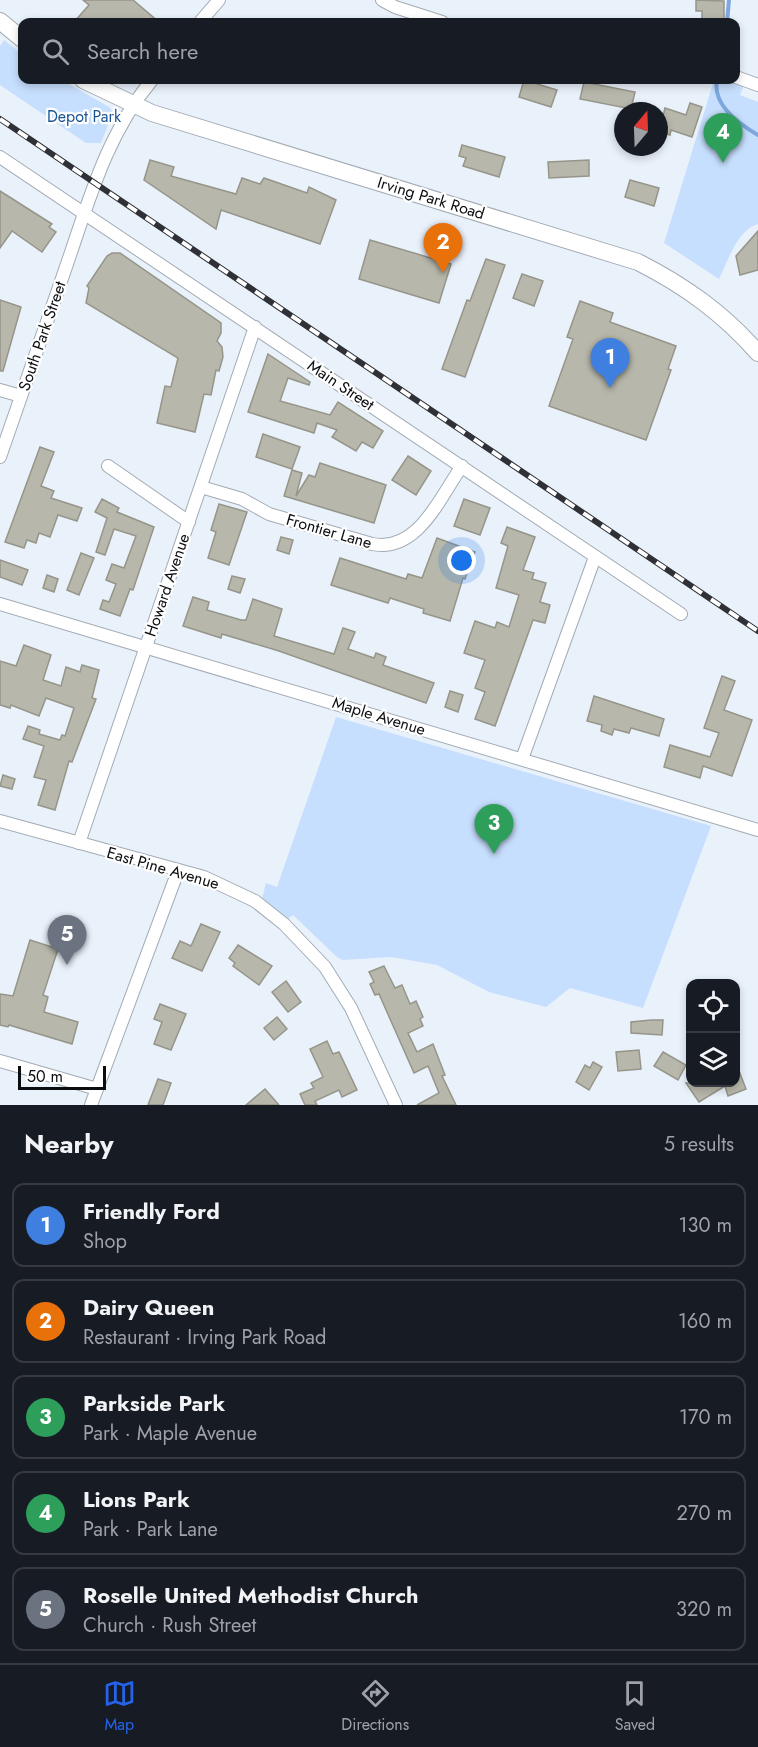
<!DOCTYPE html>
<meta charset="utf-8">
<style>
:root{--surface:#171b24;--page:#242831;--text:#f1f3f6;--muted:#9ea1a6;--line:#363941;--accent:#2563eb}
body{margin:0;font-family:Jost,sans-serif;background:var(--page);color:var(--text)}
.controls{position:absolute;right:18px;bottom:18px;display:grid;overflow:hidden;border-radius:12px;box-shadow:0 3px 9px #0003}
.controls button{width:54px;height:54px;display:grid;place-items:center;padding:0;border:0;border-bottom:2px solid var(--line);background:var(--surface);color:var(--text);font:30px sans-serif}
.compass{position:absolute;left:614px;top:102px;width:54px;height:54px;border-radius:50%;background:var(--surface);box-shadow:0 3px 9px #0003;rotate:19deg}
.scale{position:absolute;left:18px;bottom:15px;width:88px;box-sizing:border-box;padding-left:6px;border:3px solid #0b0d10;border-top:0;font-size:16px;line-height:21px;white-space:nowrap;color:#0b0d10;-webkit-text-stroke:4px #fff;paint-order:stroke}
.you{position:absolute;left:462px;top:561px;width:21px;height:21px;margin:-15px;border:4px solid #fff;border-radius:50%;background:#1a73e8;box-shadow:0 0 0 9px #1a73e833}
.badge{display:grid;place-items:center;width:39px;height:39px;border-radius:50%;background:var(--accent);color:#fff;font-size:20px;font-weight:700}
.pin{position:absolute;translate:-50% -50px;filter:drop-shadow(0 2px 3px #0008)}
.pin::after{content:'';position:absolute;top:32px;width:21px;height:18px;background:inherit;clip-path:polygon(0 0,100% 0,50% 100%)}
.list{margin:0;padding:0;list-style:none}
h2{display:flex;justify-content:space-between;align-items:center;height:78px;margin:0;padding:0 24px;font-size:26px}
h2 small{font-size:20px;font-weight:400;color:var(--muted)}
.list li{display:grid;grid-template-columns:39px 1fr auto;gap:18px;align-items:center;box-sizing:border-box;height:84px;margin:0 12px 12px;padding:0 12px;border:2px solid var(--line);border-radius:12px}
.list b{display:block;font-size:22px;white-space:nowrap}
.list p{margin:0;font-size:20px;white-space:nowrap;color:var(--muted)}
.list em{font-size:20px;font-style:normal;color:var(--muted)}
.icon{flex:none;width:33px;height:33px;fill:none;stroke:currentColor;stroke-width:2;stroke-linecap:round;stroke-linejoin:round}
.map{position:relative;flex:none;width:758px;height:1105px;overflow:hidden}
.search{position:absolute;background:var(--surface);box-shadow:0 3px 9px #0003;left:18px;right:18px;top:18px;height:66px;display:flex;align-items:center;gap:15px;box-sizing:border-box;padding:0 21px;border-radius:12px;color:var(--muted);font-size:22px}
.sheet{height:558px;background:var(--surface)}
nav{display:flex;justify-content:space-around;align-items:center;box-sizing:border-box;height:84px;border-top:2px solid var(--line);background:var(--surface);font-size:16px;color:var(--muted)}
nav a{display:grid;justify-items:center;gap:3px}
nav .on{color:var(--accent)}
.map>svg:first-child{display:block}
.green{fill:#c7dffe}
.lines{fill:none;stroke-linecap:round;stroke-linejoin:round}
.stream{stroke:#7da8de;stroke-width:4}
.building{fill:#b8b7ab;stroke:#96958a;stroke-width:1.5}
.street-casing{stroke:#a3abb4;stroke-width:14}
.secondary-casing{stroke:#a3abb4;stroke-width:18}
.street{stroke:#fff;stroke-width:12}
.secondary{stroke:#fff;stroke-width:16}
.rail-casing{stroke:#2f3136;stroke-width:6}
.rail{stroke:#fff;stroke-width:4;stroke-dasharray:11;stroke-linecap:butt}
.labels{text-anchor:middle;dominant-baseline:central;stroke-width:4.5;stroke-linejoin:round;paint-order:stroke}
.park-label{font-size:16px;fill:#1a5495;stroke:#fff}
.street-label{font-size:16px;fill:#0b0d10;stroke:#fff}
</style>
<div class="map">
<svg width="758" height="1105" viewBox="0 0 758 1105">
<rect width="100%" height="100%" fill="#e9f1fb"/>
<!-- green -->
<g class="green">
<polygon points="4,40 22,54 22,80 62,80 109,107 113,112 101,143 86,143 0,85 0,46"/>
<path d="M714 80 746 81 740 95 758 102V224C737 230 728 261 719 279L664 243Z"/>
<polygon points="336,717 711,826 643,1008 570,988 546,1007 489,992 437,965 391,957 343,960 338,958 293,915 285,921 261,903 266,883 277,887"/>
</g>
<g class="lines">
<!-- stream -->
<g class="stream">
<polyline points="727,22 729,0"/>
<path d="M717 80C712 105 739 124 758 135"/>
</g>
</g>
<!-- building -->
<g class="building">
<polygon points="83,0 133,0 159,22 74,22 89,5"/>
<polygon points="696,0 724,1 724,22 702,22 702,11 696,11"/>
<polygon points="524,80 557,90 551,107 519,97"/>
<polygon points="584,82 635,92 631,109 580,99"/>
<polygon points="690,103 702,107 692,137 671,130 670,135 659,132 665,108 686,115"/>
<polygon points="462,145 505,157 499,177 463,166 466,158 459,156"/>
<polygon points="150,160 174,167 171,176 236,194 242,178 260,184 264,178 307,193 309,187 336,200 320,244 221,210 216,229 144,180"/>
<polygon points="589,160 589,176 549,178 548,162"/>
<polygon points="630,180 659,188 654,206 625,197"/>
<polygon points="0,191 52,224 49,227 56,232 42,252 12,231 0,248"/>
<polygon points="758,231 758,270 740,275 736,256"/>
<polygon points="370,240 451,264 439,303 359,279"/>
<polygon points="112,253 120,253 221,323 221,333 217,341 222,347 223,357 219,371 216,370 211,395 204,394 195,432 157,423 165,386 171,387 178,358 86,303 89,288 87,286 107,256"/>
<polygon points="486,259 505,265 465,377 442,369 467,300 470,301"/>
<polygon points="522,274 543,281 534,306 513,298"/>
<polygon points="0,300 21,307 3,371 0,371"/>
<polygon points="580,301 613,313 610,322 676,346 668,369 671,370 646,440 549,406 573,339 567,337"/>
<polygon points="268,354 310,382 309,385 288,378 280,401 330,415 338,402 383,431 373,448 362,442 356,451 332,437 337,430 317,423 314,433 248,412"/>
<polygon points="263,434 300,447 292,469 256,457"/>
<polygon points="40,447 54,452 41,486 54,491 51,498 82,508 77,521 58,515 50,537 39,533 36,543 27,540 24,548 5,542"/>
<polygon points="408,456 431,471 416,495 392,480"/>
<polygon points="320,463 386,485 374,523 284,496 292,470 302,473 296,496 309,475 315,477"/>
<polygon points="102,499 119,508 117,512 154,527 133,590 130,589 120,616 100,609 103,600 109,602 116,584 106,580 112,564 124,568 136,536 114,529 105,555 96,552 107,518 95,512"/>
<polygon points="464,499 490,508 480,535 454,526"/>
<polygon points="219,504 247,512 229,565 208,558 216,532 211,530"/>
<polygon points="507,527 535,537 523,570 534,573 532,579 546,583 540,602 550,605 545,623 533,620 495,726 475,719 485,692 475,688 485,660 464,653 475,621 495,628 497,622 509,627 519,595 496,588 508,546 501,543"/>
<polygon points="281,537 293,540 289,554 277,550"/>
<polygon points="437,538 475,552 465,579 463,578 450,621 423,613 424,609 390,598 388,603 331,585 340,558 406,579 408,574 422,578"/>
<polygon points="81,553 94,558 79,595 67,590"/>
<polygon points="0,560 28,570 22,585 0,577"/>
<polygon points="47,575 58,579 54,592 43,588"/>
<polygon points="232,576 245,579 240,593 228,589"/>
<polygon points="193,597 209,602 207,610 241,620 246,620 253,599 282,609 274,636 334,654 343,628 355,632 348,649 374,658 376,653 386,657 383,665 434,683 426,703 279,651 222,634 221,638 183,626"/>
<polygon points="24,645 51,655 43,680 61,686 66,667 80,672 82,665 99,670 92,698 96,699 72,762 69,761 55,810 38,805 46,780 34,777 44,746 23,739 28,726 40,730 39,734 60,740 62,735 65,736 74,708 46,698 39,716 11,705 10,708 0,705 0,661 16,666"/>
<polygon points="722,676 735,681 724,710 752,720 732,776 703,766 700,778 664,767 670,745 710,757 719,733 704,728"/>
<polygon points="450,691 463,695 458,712 445,707"/>
<polygon points="594,696 664,719 659,736 631,728 629,733 614,729 612,735 601,731 602,725 587,721"/>
<polygon points="3,775 15,779 12,789 0,786"/>
<polygon points="201,924 220,932 202,971 172,958 180,941 191,946"/>
<polygon points="30,940 58,949 43,995 48,997 44,1012 78,1022 72,1044 9,1025 8,1027 0,1025 0,994 13,996"/>
<polygon points="238,945 272,966 259,985 233,966 235,963 229,958"/>
<polygon points="384,966 395,988 402,985 410,1004 416,1001 423,1017 420,1019 423,1026 408,1033 417,1052 433,1044 445,1075 442,1076 456,1105 417,1105 439,1093 428,1066 414,1073 379,994 375,995 370,984 374,982 369,972"/>
<polygon points="286,981 301,1002 288,1012 272,992"/>
<polygon points="160,1004 186,1014 171,1050 154,1044 162,1022 154,1019"/>
<polygon points="277,1017 287,1029 274,1040 264,1028"/>
<polygon points="651,1020 663,1020 662,1035 631,1033 631,1022"/>
<polygon points="327,1041 333,1054 339,1052 357,1090 342,1097 339,1090 315,1101 317,1105 305,1105 300,1094 314,1088 311,1083 323,1077 310,1049"/>
<polygon points="639,1050 641,1069 618,1071 616,1052"/>
<polygon points="663,1052 686,1065 678,1080 654,1066"/>
<polygon points="593,1062 602,1067 589,1090 576,1082 585,1065 590,1068"/>
<polygon points="736,1063 746,1089 728,1096 725,1086 699,1102 686,1083 735,1083"/>
<polygon points="158,1079 171,1083 163,1105 148,1105"/>
<polygon points="265,1089 279,1105 246,1105"/>
</g>
<g class="lines">
<!-- street casing -->
<g class="street-casing">
<g id="street">
<polyline points="382,0 395,7 442,22"/>
<polyline points="200,22 219,0"/>
<polyline points="736,77 758,85"/>
<polyline points="0,157 681,614"/>
<polyline points="0,390 21,396"/>
<path d="M0 457C22 393 45 328 67 264 90 197 107 134 152 80"/>
<polyline points="108,466 189,522"/>
<path d="M201 487 242 499 269 514 372 544C418 553 440 497 462 466"/>
<polyline points="0,604 758,830"/>
<polyline points="522,759 595,557"/>
<polyline points="0,821 204,877 255,901 284,924 325,967 351,1008 396,1105"/>
<polyline points="79,843 255,327"/>
<polyline points="0,1061 97,1089"/>
<polyline points="91,1105 178,871"/>
</g>
</g>
<!-- secondary casing -->
<g class="secondary-casing">
<g id="secondary">
<polyline points="0,21 22,39"/>
<path d="M83 80 152 113 638 262C685 286 723 313 758 353"/>
</g>
</g>
<!-- street -->
<use href="#street" class="street"/>
<!-- secondary -->
<use href="#secondary" class="secondary"/>
<!-- rail casing -->
<g class="rail-casing">
<polyline id="rail" points="0,119 758,631"/>
</g>
<!-- rail -->
<use href="#rail" class="rail"/>
</g>
<g class="labels">
<!-- park labels -->
<g class="park-label">
<text x="84" y="116">Depot Park</text>
</g>
<!-- street labels -->
<g class="street-label">
<text transform="translate(431 198) rotate(17)">Irving Park Road</text>
<text transform="translate(42 336) rotate(-71)">South Park Street</text>
<text transform="translate(341 385) rotate(34)">Main Street</text>
<text transform="translate(329 531) rotate(16)">Frontier Lane</text>
<text transform="translate(167 585) rotate(-71)">Howard Avenue</text>
<text transform="translate(379 716) rotate(17)">Maple Avenue</text>
<text transform="translate(163 868) rotate(16)">East Pine Avenue</text>
</g>
</g>
</svg>
<div class="controls">
<button><svg class="icon" aria-label="locate" viewBox="0 0 24 24"><circle cx="12" cy="12" r="6"/><path d="M12 2v4M12 18v4M2 12h4M18 12h4"/></svg></button>
<button><svg class="icon" aria-label="layers" viewBox="0 0 24 24"><path d="M12 4l9 5-9 5-9-5zM3 14l9 5 9-5"/></svg></button>
</div>
<svg class="compass" viewBox="-18 -18 36 36"><path d="M0-13l5 13h-10z" fill="#e53935"/><path d="M0 13l5-13h-10z" fill="#9ea1a6"/></svg>
<div class="scale">50 m</div>
<div class="you"></div>
<div class="pin badge" style="left:610px;top:388px;background:#3f7fe0">1</div>
<div class="pin badge" style="left:443px;top:273px;background:#e8710a">2</div>
<div class="pin badge" style="left:494px;top:854px;background:#2e9e5b">3</div>
<div class="pin badge" style="left:723px;top:163px;background:#2e9e5b">4</div>
<div class="pin badge" style="left:67px;top:965px;background:#6b7280">5</div>
<div class="search"><svg class="icon" aria-label="search" viewBox="0 0 24 24"><circle cx="10" cy="10" r="6"/><path d="M15 15l6 6"/></svg>Search here</div>
</div>
<section class="sheet">
<h2>Nearby<small>5 results</small></h2>
<ul class="list">
<li><span class="badge" style="background:#3f7fe0">1</span><div><b>Friendly Ford</b><p>Shop</p></div><em>130 m</em></li>
<li><span class="badge" style="background:#e8710a">2</span><div><b>Dairy Queen</b><p>Restaurant · Irving Park Road</p></div><em>160 m</em></li>
<li><span class="badge" style="background:#2e9e5b">3</span><div><b>Parkside Park</b><p>Park · Maple Avenue</p></div><em>170 m</em></li>
<li><span class="badge" style="background:#2e9e5b">4</span><div><b>Lions Park</b><p>Park · Park Lane</p></div><em>270 m</em></li>
<li><span class="badge" style="background:#6b7280">5</span><div><b>Roselle United Methodist Church</b><p>Church · Rush Street</p></div><em>320 m</em></li>
</ul>
</section>
<nav>
<a class="on"><svg class="icon" aria-label="map" viewBox="0 0 24 24"><path d="M3 6l6-2 6 2 6-2v14l-6 2-6-2-6 2zM9 4v14M15 6v14"/></svg>Map</a>
<a><svg class="icon" aria-label="directions" viewBox="0 0 24 24"><path d="M12 3l9 9-9 9-9-9zM9 14v-3h6M13 9l2 2-2 2"/></svg>Directions</a>
<a><svg class="icon" aria-label="saved" viewBox="0 0 24 24"><path d="M7 4h10v16l-5-4-5 4z"/></svg>Saved</a>
</nav>
